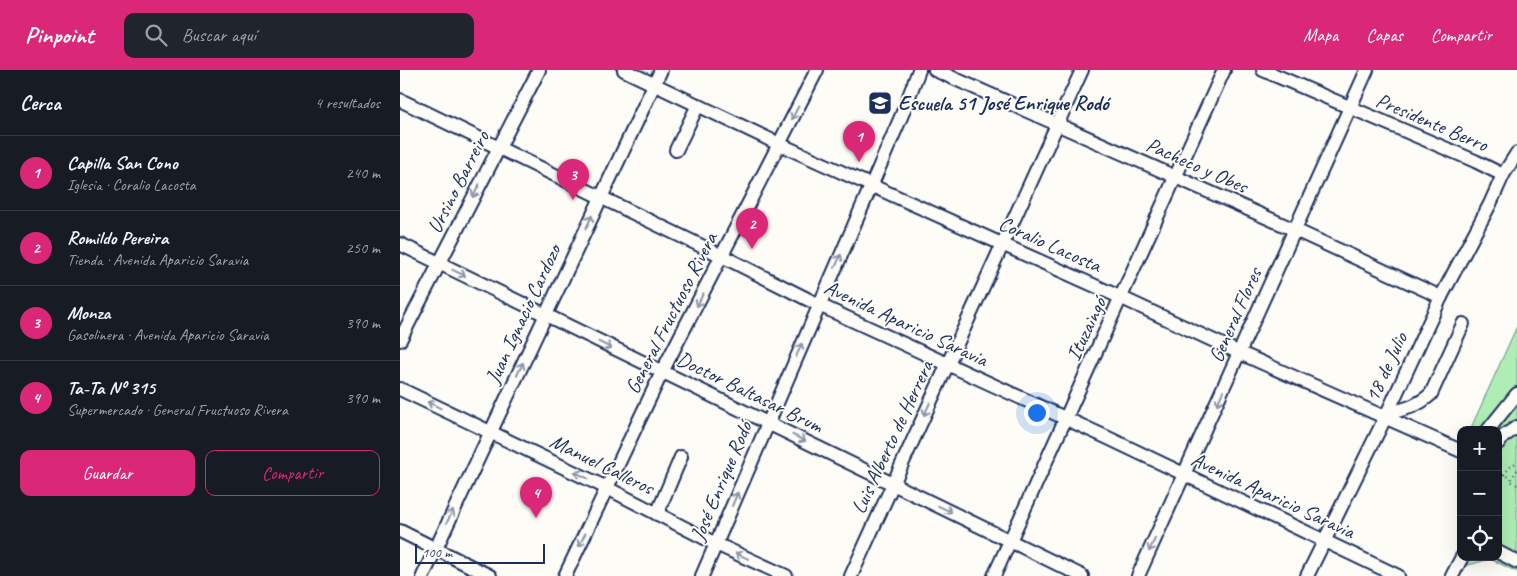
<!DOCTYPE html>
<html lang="es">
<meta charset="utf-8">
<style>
:root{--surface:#171b24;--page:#20242c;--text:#f1f3f6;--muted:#9ea1a6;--line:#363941;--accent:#db2777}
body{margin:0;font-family:Caveat,sans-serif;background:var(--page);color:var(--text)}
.controls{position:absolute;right:15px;bottom:15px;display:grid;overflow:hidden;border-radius:10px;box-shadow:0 5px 20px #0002}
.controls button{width:45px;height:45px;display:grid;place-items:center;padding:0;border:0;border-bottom:1px solid var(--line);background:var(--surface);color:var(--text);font:25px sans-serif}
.scale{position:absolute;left:15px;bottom:12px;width:130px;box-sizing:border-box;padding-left:5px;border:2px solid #1b2f5e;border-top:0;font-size:14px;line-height:18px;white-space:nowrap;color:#1b2f5e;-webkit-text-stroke:4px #fdfcf7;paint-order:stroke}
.you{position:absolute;left:636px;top:342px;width:18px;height:18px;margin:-12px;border:4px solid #fff;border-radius:50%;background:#1a73e8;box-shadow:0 0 0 8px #1a73e833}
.badge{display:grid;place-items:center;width:32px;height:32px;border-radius:50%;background:var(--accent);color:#fff;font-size:16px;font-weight:700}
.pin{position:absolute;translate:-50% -41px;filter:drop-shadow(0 1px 2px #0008)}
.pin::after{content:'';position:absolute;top:26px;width:18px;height:15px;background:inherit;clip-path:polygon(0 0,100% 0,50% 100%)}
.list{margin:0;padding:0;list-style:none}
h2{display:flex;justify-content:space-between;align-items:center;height:65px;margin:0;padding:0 20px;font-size:21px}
h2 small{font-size:16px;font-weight:400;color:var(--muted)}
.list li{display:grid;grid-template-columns:32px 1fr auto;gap:15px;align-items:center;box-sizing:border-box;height:75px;padding:0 20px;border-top:1px solid var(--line)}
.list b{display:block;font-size:19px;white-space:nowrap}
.list p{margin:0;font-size:16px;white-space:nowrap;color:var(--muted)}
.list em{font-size:16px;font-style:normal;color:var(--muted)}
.actions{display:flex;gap:10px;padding:15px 20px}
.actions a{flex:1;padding:11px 0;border:1px solid var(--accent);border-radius:10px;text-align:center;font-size:18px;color:var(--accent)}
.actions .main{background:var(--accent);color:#fff}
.icon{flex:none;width:28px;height:28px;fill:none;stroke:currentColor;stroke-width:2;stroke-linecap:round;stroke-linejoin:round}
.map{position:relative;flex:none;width:1117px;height:506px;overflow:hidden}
header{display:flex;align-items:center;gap:30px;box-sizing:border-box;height:70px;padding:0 25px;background:var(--accent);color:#fff}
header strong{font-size:24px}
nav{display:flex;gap:28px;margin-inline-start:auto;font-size:18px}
.search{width:350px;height:45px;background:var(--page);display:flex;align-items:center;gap:12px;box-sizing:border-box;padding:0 18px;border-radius:10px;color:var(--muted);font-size:19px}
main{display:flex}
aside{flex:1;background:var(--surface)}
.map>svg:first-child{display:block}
.park{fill:#aeedb4;stroke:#648e89}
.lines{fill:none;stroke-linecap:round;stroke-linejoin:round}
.minor-casing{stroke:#1b2f5e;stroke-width:16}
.path{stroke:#1b2f5e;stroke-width:2;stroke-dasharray:1 4;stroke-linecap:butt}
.minor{stroke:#fdfcf7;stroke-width:12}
.oneway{stroke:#8c96aa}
.labels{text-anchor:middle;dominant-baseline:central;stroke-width:4;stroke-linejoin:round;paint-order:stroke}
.poi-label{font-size:21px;font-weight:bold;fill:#1b2f5e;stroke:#fdfcf7;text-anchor:start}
.street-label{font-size:21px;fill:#1b2f5e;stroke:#fdfcf7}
</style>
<header>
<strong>Pinpoint</strong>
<div class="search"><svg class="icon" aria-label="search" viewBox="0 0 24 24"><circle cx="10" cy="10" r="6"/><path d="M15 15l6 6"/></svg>Buscar aquí</div>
<nav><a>Mapa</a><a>Capas</a><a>Compartir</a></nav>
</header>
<main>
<aside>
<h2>Cerca<small>4 resultados</small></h2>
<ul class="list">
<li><span class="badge">1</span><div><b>Capilla San Cono</b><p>Iglesia · Coralio Lacosta</p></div><em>240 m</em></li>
<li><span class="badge">2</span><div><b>Romildo Pereira</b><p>Tienda · Avenida Aparicio Saravia</p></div><em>250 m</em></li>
<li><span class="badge">3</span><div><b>Monza</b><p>Gasolinera · Avenida Aparicio Saravia</p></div><em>390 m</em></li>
<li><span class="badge">4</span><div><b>Ta-Ta Nº 315</b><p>Supermercado · General Fructuoso Rivera</p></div><em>390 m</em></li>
</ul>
<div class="actions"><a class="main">Guardar</a><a>Compartir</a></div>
</aside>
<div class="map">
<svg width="1117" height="506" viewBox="0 0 1117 506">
<rect width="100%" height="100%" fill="#fdfcf7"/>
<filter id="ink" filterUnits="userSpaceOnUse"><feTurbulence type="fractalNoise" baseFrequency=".02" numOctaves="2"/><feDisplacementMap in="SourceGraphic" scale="10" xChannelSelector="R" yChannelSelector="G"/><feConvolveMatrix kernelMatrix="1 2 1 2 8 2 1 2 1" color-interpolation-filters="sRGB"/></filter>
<g filter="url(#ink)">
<!-- park -->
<polygon class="park" points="1117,256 1117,502 1090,489 1065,496 1067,491 1074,487 1098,487 1098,360 1070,360"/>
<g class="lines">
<!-- minor casing -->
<g class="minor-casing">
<g id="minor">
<polyline points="224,0 379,74 722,228 840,283 1061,381"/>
<polyline points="535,0 895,160 1041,227"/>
<polyline points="863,0 1075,91 1103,105"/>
<polyline points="0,30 322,186 419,235 706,367 998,506"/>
<polyline points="276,80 298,35"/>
<polyline points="0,174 682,506"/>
<polyline points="0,270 139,0"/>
<polyline points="0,319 207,418 316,474 386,506"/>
<path d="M987 343C1004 340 1018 336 1031 324L1063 254"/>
<polyline points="1088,360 1117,324"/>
<polyline points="1098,373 1104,366 1117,357"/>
<polyline points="257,444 281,387"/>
<polyline points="0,461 90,506"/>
<polyline points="1098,482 1117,492"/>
<polyline points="23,506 261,0"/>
<polyline points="165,506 262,302 417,0"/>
<polyline points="302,506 501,47 519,0"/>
<polyline points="451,506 682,0"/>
<polyline points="594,506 824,0"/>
<polyline points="738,506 967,0"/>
<polyline points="907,506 985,348 1041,227 1090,134 1103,105 1117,83"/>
<polyline points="1052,506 1062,487"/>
</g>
</g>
<!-- path -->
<g class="path">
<polyline points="1117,400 1110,411 1117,415"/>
<polyline points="1098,402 1111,408"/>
<polyline points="1104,405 1109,398 1117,392"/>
</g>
<!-- minor -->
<use href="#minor" class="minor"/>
</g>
<!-- one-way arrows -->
<defs><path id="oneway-shaft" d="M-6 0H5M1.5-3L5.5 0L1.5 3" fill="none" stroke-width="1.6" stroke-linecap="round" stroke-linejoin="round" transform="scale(1.25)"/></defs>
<g class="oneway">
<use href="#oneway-shaft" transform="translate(395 43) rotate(117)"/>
<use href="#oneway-shaft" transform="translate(76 121) rotate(117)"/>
<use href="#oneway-shaft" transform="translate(189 152) rotate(-65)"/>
<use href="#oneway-shaft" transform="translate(438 191) rotate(-66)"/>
<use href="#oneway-shaft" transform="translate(59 203) rotate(26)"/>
<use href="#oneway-shaft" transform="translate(300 230) rotate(117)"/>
<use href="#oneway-shaft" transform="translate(205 275) rotate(26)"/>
<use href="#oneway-shaft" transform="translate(399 280) rotate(-66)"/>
<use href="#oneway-shaft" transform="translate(120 299) rotate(-65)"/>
<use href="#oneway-shaft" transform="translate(820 328) rotate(114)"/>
<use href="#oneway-shaft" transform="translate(34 335) rotate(-154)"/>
<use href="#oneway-shaft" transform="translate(527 339) rotate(115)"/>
<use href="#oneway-shaft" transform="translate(399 368) rotate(26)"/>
<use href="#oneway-shaft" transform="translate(181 405) rotate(-154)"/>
<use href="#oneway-shaft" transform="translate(335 429) rotate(-67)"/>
<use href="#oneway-shaft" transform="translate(545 439) rotate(25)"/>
<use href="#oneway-shaft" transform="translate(50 446) rotate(-65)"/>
<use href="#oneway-shaft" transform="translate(182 470) rotate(116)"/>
<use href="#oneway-shaft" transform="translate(752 475) rotate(115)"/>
<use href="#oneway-shaft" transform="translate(342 486) rotate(-155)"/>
</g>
</g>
<!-- icons -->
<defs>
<g id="school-square" transform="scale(1.25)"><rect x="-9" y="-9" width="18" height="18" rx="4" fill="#1b2f5e" stroke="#fdfcf7"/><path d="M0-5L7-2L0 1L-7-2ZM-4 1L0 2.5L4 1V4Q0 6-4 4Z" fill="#fff"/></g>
</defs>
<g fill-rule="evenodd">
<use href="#school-square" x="480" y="33"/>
</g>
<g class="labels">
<!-- poi labels -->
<g class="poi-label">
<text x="498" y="33">Escuela 51 José Enrique Rodó</text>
</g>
<!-- street labels -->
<g class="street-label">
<text transform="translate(1032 52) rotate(23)">Presidente Berro</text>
<text transform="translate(797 95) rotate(24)">Pacheco y Obes</text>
<text transform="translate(58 112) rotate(-63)">Ursino Barreiro</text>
<text transform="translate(650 174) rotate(24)">Coralio Lacosta</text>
<text transform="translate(271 243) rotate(-63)">General Fructuoso Rivera</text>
<text transform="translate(123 244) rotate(-65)">Juan Ignacio Cardozo</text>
<text transform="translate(835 245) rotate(-66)">General Flores</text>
<text transform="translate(506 253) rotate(25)">Avenida Aparicio Saravia</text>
<text transform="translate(686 259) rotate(-65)">Ituzaingó</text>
<text transform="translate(986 297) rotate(-65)">18 de Julio</text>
<text transform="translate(350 322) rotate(26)">Doctor Baltasar Brum</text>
<text transform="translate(492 367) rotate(-65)">Luis Alberto de Herrera</text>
<text transform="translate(202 394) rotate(26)">Manuel Calleros</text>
<text transform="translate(321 411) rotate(-67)">José Enrique Rodó</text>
<text transform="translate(873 425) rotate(25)">Avenida Aparicio Saravia</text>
</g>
</g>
</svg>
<div class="controls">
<button>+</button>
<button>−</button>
<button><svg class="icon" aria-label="locate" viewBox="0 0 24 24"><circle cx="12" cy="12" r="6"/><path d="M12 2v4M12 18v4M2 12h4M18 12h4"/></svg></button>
</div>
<div class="scale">100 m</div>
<div class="you"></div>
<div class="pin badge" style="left:459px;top:92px">1</div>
<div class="pin badge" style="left:352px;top:179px">2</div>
<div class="pin badge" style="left:173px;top:130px">3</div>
<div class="pin badge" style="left:136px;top:448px">4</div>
</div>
</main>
